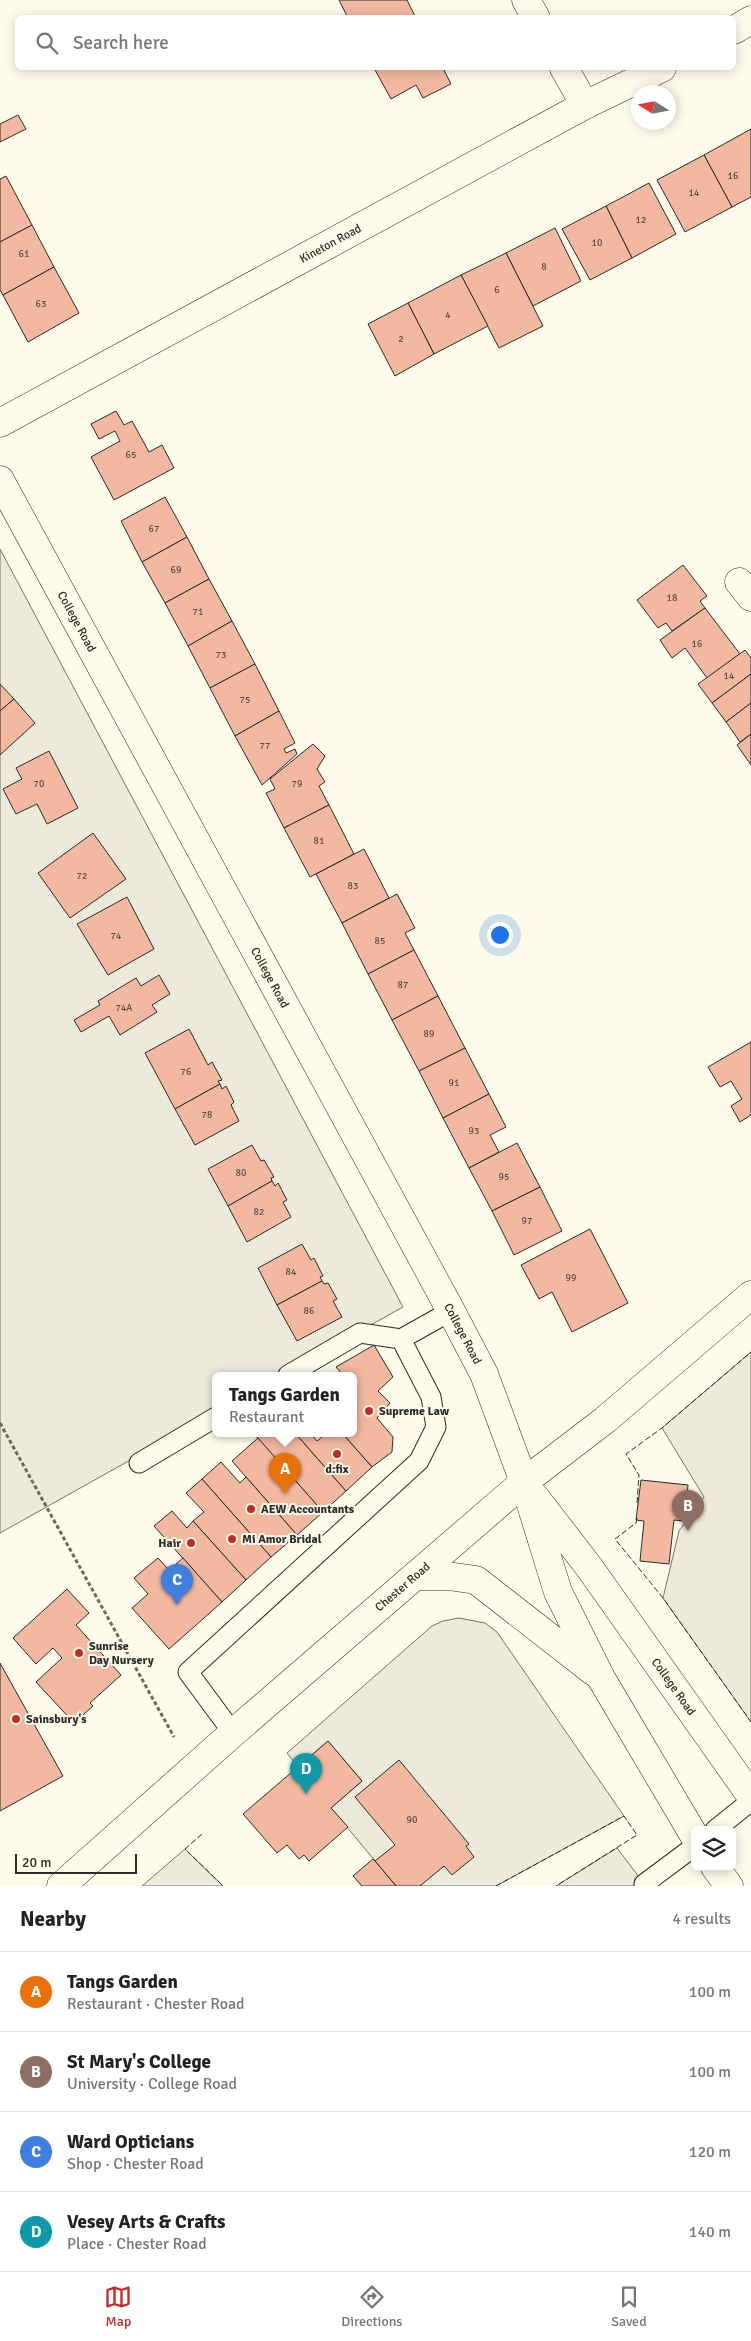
<!DOCTYPE html>
<meta charset="utf-8">
<style>
:root{--surface:#fff;--page:#f2f2f2;--text:#222;--muted:#767676;--line:#e0e0e0;--accent:#c62828}
body{margin:0;font-family:Signika,sans-serif;background:var(--page);color:var(--text)}
.controls{position:absolute;right:15px;bottom:15px;display:grid;overflow:hidden;border-radius:8px;box-shadow:0 2px 12px #0003}
.controls button{width:45px;height:45px;display:grid;place-items:center;padding:0;border:0;border-bottom:1px solid var(--line);background:var(--surface);color:var(--text);font:25px sans-serif}
.compass{position:absolute;left:631px;top:85px;width:45px;height:45px;border-radius:50%;background:var(--surface);box-shadow:0 2px 12px #0003;rotate:281deg}
.scale{position:absolute;left:15px;bottom:12px;width:122px;box-sizing:border-box;padding-left:5px;border:2px solid #2b2b2b;border-top:0;font-size:14px;line-height:18px;white-space:nowrap;color:#2b2b2b;-webkit-text-stroke:4px #fdfbea;paint-order:stroke}
.you{position:absolute;left:499px;top:934px;width:18px;height:18px;margin:-12px;border:4px solid #fff;border-radius:50%;background:#1a73e8;box-shadow:0 0 0 8px #1a73e833}
.badge{display:grid;place-items:center;width:32px;height:32px;border-radius:50%;background:var(--accent);color:#fff;font-size:16px;font-weight:700}
.pin{position:absolute;translate:-50% -41px;filter:drop-shadow(0 1px 2px #0008)}
.pin::after{content:'';position:absolute;top:26px;width:18px;height:15px;background:inherit;clip-path:polygon(0 0,100% 0,50% 100%)}
.popup{position:absolute;left:212px;top:1372px;width:145px;height:65px;box-sizing:border-box;display:grid;place-content:center;border-radius:8px;background:var(--surface);filter:drop-shadow(0 1px 4px #0005);font-size:16px;white-space:nowrap;color:var(--muted)}
.popup b{font-size:19px;color:var(--text)}
.popup::after{content:'';position:absolute;left:50%;top:100%;margin-left:-10px;border:10px solid transparent;border-top-color:var(--surface)}
.list{margin:0;padding:0;list-style:none}
h2{display:flex;justify-content:space-between;align-items:center;height:65px;margin:0;padding:0 20px;font-size:21px}
h2 small{font-size:16px;font-weight:400;color:var(--muted)}
.list li{display:grid;grid-template-columns:32px 1fr auto;gap:15px;align-items:center;box-sizing:border-box;height:80px;padding:0 20px;border-top:1px solid var(--line)}
.list b{display:block;font-size:19px;white-space:nowrap}
.list p{margin:0;font-size:16px;white-space:nowrap;color:var(--muted)}
.list em{font-size:16px;font-style:normal;color:var(--muted)}
.icon{flex:none;width:28px;height:28px;fill:none;stroke:currentColor;stroke-width:2;stroke-linecap:round;stroke-linejoin:round}
.map{position:relative;flex:none;width:751px;height:1886px;overflow:hidden}
.search{position:absolute;background:var(--surface);box-shadow:0 2px 12px #0003;left:15px;right:15px;top:15px;height:55px;display:flex;align-items:center;gap:12px;box-sizing:border-box;padding:0 18px;border-radius:8px;color:var(--muted);font-size:19px}
.sheet{height:385px;background:var(--surface)}
nav{display:flex;justify-content:space-around;align-items:center;box-sizing:border-box;height:70px;border-top:1px solid var(--line);background:var(--surface);font-size:14px;color:var(--muted)}
nav a{display:grid;justify-items:center;gap:2px}
nav .on{color:var(--accent)}
.map>svg:first-child{display:block}
.green{fill:#ecebdb;stroke:#74746e}
.parking{fill:#eceadb;stroke:#74746e}
.building{fill:#f2b8a0;stroke:#2b2b2b}
.lines{fill:none;stroke-linecap:round;stroke-linejoin:round}
.service-casing{stroke:#2b2b2b;stroke-width:21}
.minor-casing{stroke:#2b2b2b;stroke-width:29}
.primary-casing{stroke:#2b2b2b;stroke-width:29}
.trunk-casing{stroke:#2b2b2b;stroke-width:29}
.path{stroke:#6a6964;stroke-width:3;stroke-dasharray:4 2.5;stroke-linecap:butt}
.service{stroke:#fdfbea;stroke-width:19}
.minor{stroke:#fdfbea;stroke-width:28}
.primary{stroke:#fdfbea;stroke-width:28}
.trunk{stroke:#fdfbea;stroke-width:28}
.fence{stroke:#2b2b2b;stroke-width:1;stroke-dasharray:6 2.5;stroke-linecap:butt}
.poi-dot{fill:#c62828;stroke:#fdfbea;stroke-width:2}
.labels{text-anchor:middle;dominant-baseline:central;stroke-width:4;stroke-linejoin:round;paint-order:stroke}
.number-label{font-size:10px;fill:#5d4e48}
.street-label{font-size:12px;fill:#2b2b2b;stroke:#fdfbea}
.poi-label{font-size:12px;font-weight:bold;fill:#2b2b2b;stroke:#fdfbea;text-anchor:start}
</style>
<div class="map">
<svg width="751" height="1886" viewBox="0 0 751 1886">
<rect width="100%" height="100%" fill="#fdfbea"/>
<!-- green -->
<g class="green">
<polygon points="0,549 403,1307 281,1375 216,1375 216,1412 0,1533"/>
<polygon points="751,1352 751,1722 663,1598 679,1531 704,1497 662,1428"/>
<polygon points="459,1618 485,1623 497,1632 624,1816 496,1886 396,1886 331,1808 362,1781 328,1741 298,1767 287,1753 432,1626 443,1621"/>
</g>
<!-- parking -->
<g class="parking">
<polygon points="617,1848 646,1886 556,1886"/>
<polygon points="185,1849 223,1886 142,1886"/>
</g>
<!-- building -->
<g class="building">
<polygon points="339,0 407,0 416,18 348,18"/>
<polygon points="374,68 443,68 451,84 423,98 416,85 391,99"/>
<polygon points="18,115 26,129 0,142 0,124"/>
<polygon points="751,129 751,197 732,207 704,155"/>
<polygon points="704,155 732,207 685,232 657,180"/>
<polygon points="6,176 32,225 0,242 0,179"/>
<polygon points="649,183 676,234 632,258 606,206"/>
<polygon points="606,206 632,258 590,280 562,229"/>
<polygon points="32,225 54,267 3,295 0,290 0,242"/>
<polygon points="555,228 581,281 533,306 506,253"/>
<polygon points="506,253 543,326 499,348 461,275"/>
<polygon points="54,267 79,313 28,342 3,295"/>
<polygon points="461,275 488,326 434,354 408,303"/>
<polygon points="408,303 434,354 395,376 368,324"/>
<polygon points="116,411 124,425 132,421 149,452 162,445 174,468 114,500 91,457 120,441 115,431 99,439 91,424"/>
<polygon points="165,497 187,537 142,562 121,521"/>
<polygon points="187,537 209,579 165,603 142,562"/>
<polygon points="683,565 707,596 700,601 705,608 672,631 666,623 658,628 637,600"/>
<polygon points="209,579 232,621 188,646 165,603"/>
<polygon points="705,608 740,654 707,678 685,648 672,658 660,640"/>
<polygon points="232,621 255,664 210,688 188,646"/>
<polygon points="745,650 751,658 751,674 712,703 698,684"/>
<polygon points="255,664 279,711 235,736 210,688"/>
<polygon points="751,674 751,703 726,722 712,703"/>
<polygon points="0,684 14,699 0,711"/>
<polygon points="14,699 35,723 0,755 0,711"/>
<polygon points="751,703 751,734 740,742 726,722"/>
<polygon points="279,711 295,743 284,749 286,753 295,749 297,754 262,785 235,736"/>
<polygon points="751,734 751,765 737,745"/>
<polygon points="313,744 325,756 317,769 325,782 319,786 329,805 284,828 266,793 275,789 270,779"/>
<polygon points="49,751 78,808 47,824 37,804 16,814 3,789 22,779 16,768"/>
<polygon points="329,805 354,854 310,877 284,828"/>
<polygon points="93,833 126,879 70,918 38,873"/>
<polygon points="364,849 389,898 342,923 316,874"/>
<polygon points="397,894 415,928 405,933 414,950 368,974 342,923"/>
<polygon points="127,897 154,949 108,975 77,924"/>
<polygon points="414,950 438,996 392,1020 368,974"/>
<polygon points="159,975 170,994 152,1005 157,1012 120,1035 109,1016 81,1032 74,1020 100,1005 98,1001 136,978 141,986"/>
<polygon points="438,996 465,1048 419,1071 392,1020"/>
<polygon points="189,1029 208,1065 212,1062 222,1080 218,1081 220,1084 175,1109 145,1053"/>
<polygon points="751,1042 751,1115 740,1122 731,1106 742,1099 731,1081 720,1087 708,1067"/>
<polygon points="465,1048 489,1094 443,1118 419,1071"/>
<polygon points="220,1084 222,1089 226,1086 234,1102 231,1105 239,1121 195,1145 175,1109"/>
<polygon points="489,1094 506,1127 490,1135 499,1152 469,1168 443,1118"/>
<polygon points="517,1143 540,1187 492,1211 469,1168"/>
<polygon points="252,1145 261,1161 264,1160 274,1177 271,1178 272,1181 228,1206 208,1169"/>
<polygon points="272,1181 275,1186 278,1183 287,1200 283,1202 291,1217 247,1242 228,1206"/>
<polygon points="540,1187 562,1231 514,1255 492,1211"/>
<polygon points="590,1229 628,1303 572,1332 552,1292 539,1299 521,1265"/>
<polygon points="302,1244 311,1260 314,1258 323,1276 320,1277 322,1281 277,1305 258,1268"/>
<polygon points="322,1281 324,1284 328,1283 337,1299 333,1301 342,1317 297,1341 277,1305"/>
<polygon points="374,1345 393,1377 378,1391 390,1403 377,1418 393,1437 392,1452 372,1467 342,1433 354,1433 354,1375 343,1375 336,1367"/>
<polygon points="281,1433 288,1441 296,1434 346,1491 323,1512 254,1434"/>
<polygon points="298,1433 310,1433 317,1441 327,1433 342,1433 372,1467 346,1491 296,1434"/>
<polygon points="258,1438 323,1512 297,1535 232,1461"/>
<polygon points="221,1462 240,1483 246,1477 297,1535 271,1557 202,1479"/>
<polygon points="202,1479 271,1557 246,1580 193,1521 204,1512 186,1493"/>
<polygon points="641,1480 688,1485 685,1521 674,1520 669,1564 640,1561 644,1521 636,1520"/>
<polygon points="172,1511 187,1528 193,1521 246,1580 222,1602 154,1526"/>
<polygon points="158,1558 169,1570 183,1558 222,1602 169,1649 132,1608 148,1594 134,1578"/>
<polygon points="67,1589 89,1613 76,1625 121,1675 90,1703 93,1706 74,1723 36,1682 62,1658 53,1648 36,1664 13,1638"/>
<polygon points="0,1663 63,1776 0,1811"/>
<polygon points="328,1741 362,1781 331,1808 348,1827 309,1861 304,1855 299,1859 287,1845 277,1853 243,1814"/>
<polygon points="399,1760 469,1844 466,1846 474,1857 452,1875 444,1866 420,1886 396,1886 375,1861 395,1845 355,1797"/>
<polygon points="373,1859 375,1861 396,1886 362,1886 353,1876"/>
</g>
<g class="lines">
<!-- service casing -->
<g class="service-casing">
<g id="service">
<polyline points="288,1375 360,1333 401,1339"/>
<polyline points="139,1463 216,1417"/>
<polyline points="233,1733 188,1672 419,1461 436,1427 431,1397 401,1339 451,1311"/>
<polyline points="715,1830 751,1801"/>
<polyline points="644,1884 695,1846"/>
</g>
</g>
<!-- minor casing -->
<g class="minor-casing">
<g id="minor">
<polyline points="526,0 536,18"/>
<polyline points="734,30 751,20"/>
<polyline points="564,68 585,105"/>
<path id="s1" d="M0 423 585 105 662 68"/>
<polyline points="739,582 751,597"/>
</g>
</g>
<!-- primary casing -->
<g class="primary-casing">
<g id="primary">
<path id="s2" d="M0 480 451 1311 484 1374 524 1482 558 1592 601 1678 695 1837"/>
<path id="s3" d="M535 1497 589 1567 751 1796"/>
<polyline points="415,1576 448,1576 476,1580 594,1672"/>
<polyline points="715,1867 729,1886"/>
</g>
</g>
<!-- trunk casing -->
<g class="trunk-casing">
<g id="trunk">
<path id="s4" d="M61 1886 233 1733 524 1482 605 1420 751 1295"/>
</g>
</g>
<!-- path -->
<polyline class="path" points="0,1423 174,1737"/>
<!-- service -->
<use href="#service" class="service"/>
<!-- minor -->
<use href="#minor" class="minor"/>
<!-- primary -->
<use href="#primary" class="primary"/>
<!-- trunk -->
<use href="#trunk" class="trunk"/>
<!-- fence -->
<g class="fence">
<polyline points="637,1503 639,1475 626,1454 662,1428 751,1352"/>
<polyline points="637,1518 636,1523 615,1539 663,1598 751,1722"/>
<polyline points="202,1834 185,1849 223,1886"/>
<polyline points="496,1886 624,1816 637,1835 556,1886"/>
</g>
</g>
<!-- markers -->
<g class="poi-dot">
<circle cx="369" cy="1411" r="5"/>
<circle cx="337" cy="1454" r="5"/>
<circle cx="251" cy="1509" r="5"/>
<circle cx="232" cy="1539" r="5"/>
<circle cx="191" cy="1543" r="5"/>
<circle cx="79" cy="1653" r="5"/>
<circle cx="16" cy="1719" r="5"/>
</g>
<g class="labels">
<!-- number labels -->
<g class="number-label">
<text x="733" y="176">16</text>
<text x="694" y="193">14</text>
<text x="641" y="220">12</text>
<text x="597" y="243">10</text>
<text x="24" y="254">61</text>
<text x="544" y="267">8</text>
<text x="497" y="290">6</text>
<text x="41" y="304">63</text>
<text x="448" y="315">4</text>
<text x="401" y="339">2</text>
<text x="131" y="455">65</text>
<text x="154" y="529">67</text>
<text x="176" y="570">69</text>
<text x="672" y="598">18</text>
<text x="198" y="612">71</text>
<text x="697" y="644">16</text>
<text x="221" y="655">73</text>
<text x="729" y="676">14</text>
<text x="245" y="700">75</text>
<text x="265" y="746">77</text>
<text x="39" y="784">70</text>
<text x="297" y="784">79</text>
<text x="319" y="841">81</text>
<text x="82" y="876">72</text>
<text x="353" y="886">83</text>
<text x="116" y="936">74</text>
<text x="380" y="941">85</text>
<text x="403" y="985">87</text>
<text x="124" y="1008">74A</text>
<text x="429" y="1034">89</text>
<text x="186" y="1072">76</text>
<text x="454" y="1083">91</text>
<text x="207" y="1115">78</text>
<text x="474" y="1131">93</text>
<text x="241" y="1173">80</text>
<text x="504" y="1177">95</text>
<text x="259" y="1212">82</text>
<text x="527" y="1221">97</text>
<text x="291" y="1272">84</text>
<text x="571" y="1278">99</text>
<text x="309" y="1311">86</text>
<text x="412" y="1820">90</text>
</g>
<!-- street labels -->
<g class="street-label">
<text stroke="none"><textPath href="#s1" startOffset="376">Kineton Road</textPath></text>
<text stroke="none"><textPath href="#s2" startOffset="161">College Road</textPath></text>
<text stroke="none"><textPath href="#s2" startOffset="566">College Road</textPath></text>
<text stroke="none"><textPath href="#s2" startOffset="971">College Road</textPath></text>
<text stroke="none"><textPath href="#s4" startOffset="454">Chester Road</textPath></text>
<text stroke="none"><textPath href="#s3" startOffset="235">College Road</textPath></text>
</g>
<!-- poi labels -->
<g class="poi-label">
<text x="379" y="1411">Supreme Law</text>
<text x="337" y="1469" text-anchor="middle">d:fix</text>
<text x="261" y="1509">AEW Accountants</text>
<text x="242" y="1539">Mi Amor Bridal</text>
<text x="181" y="1543" text-anchor="end">Hair</text>
<text x="89" y="1646">Sunrise<tspan x="89" dy="14">Day Nursery</tspan></text>
<text x="26" y="1719">Sainsbury's</text>
</g>
</g>
</svg>
<div class="controls">
<button><svg class="icon" aria-label="layers" viewBox="0 0 24 24"><path d="M12 4l9 5-9 5-9-5zM3 14l9 5 9-5"/></svg></button>
</div>
<svg class="compass" viewBox="-18 -18 36 36"><path d="M0-13l5 13h-10z" fill="#e53935"/><path d="M0 13l5-13h-10z" fill="#767676"/></svg>
<div class="scale">20 m</div>
<div class="you"></div>
<div class="pin badge" style="left:285px;top:1494px;background:#e8710a">A</div>
<div class="popup"><b>Tangs Garden</b>Restaurant</div>
<div class="pin badge" style="left:688px;top:1531px;background:#8d6e63">B</div>
<div class="pin badge" style="left:177px;top:1605px;background:#3f7fe0">C</div>
<div class="pin badge" style="left:306px;top:1794px;background:#0f9aa8">D</div>
<div class="search"><svg class="icon" aria-label="search" viewBox="0 0 24 24"><circle cx="10" cy="10" r="6"/><path d="M15 15l6 6"/></svg>Search here</div>
</div>
<section class="sheet">
<h2>Nearby<small>4 results</small></h2>
<ul class="list">
<li><span class="badge" style="background:#e8710a">A</span><div><b>Tangs Garden</b><p>Restaurant · Chester Road</p></div><em>100 m</em></li>
<li><span class="badge" style="background:#8d6e63">B</span><div><b>St Mary's College</b><p>University · College Road</p></div><em>100 m</em></li>
<li><span class="badge" style="background:#3f7fe0">C</span><div><b>Ward Opticians</b><p>Shop · Chester Road</p></div><em>120 m</em></li>
<li><span class="badge" style="background:#0f9aa8">D</span><div><b>Vesey Arts &amp; Crafts</b><p>Place · Chester Road</p></div><em>140 m</em></li>
</ul>
</section>
<nav>
<a class="on"><svg class="icon" aria-label="map" viewBox="0 0 24 24"><path d="M3 6l6-2 6 2 6-2v14l-6 2-6-2-6 2zM9 4v14M15 6v14"/></svg>Map</a>
<a><svg class="icon" aria-label="directions" viewBox="0 0 24 24"><path d="M12 3l9 9-9 9-9-9zM9 14v-3h6M13 9l2 2-2 2"/></svg>Directions</a>
<a><svg class="icon" aria-label="saved" viewBox="0 0 24 24"><path d="M7 4h10v16l-5-4-5 4z"/></svg>Saved</a>
</nav>
